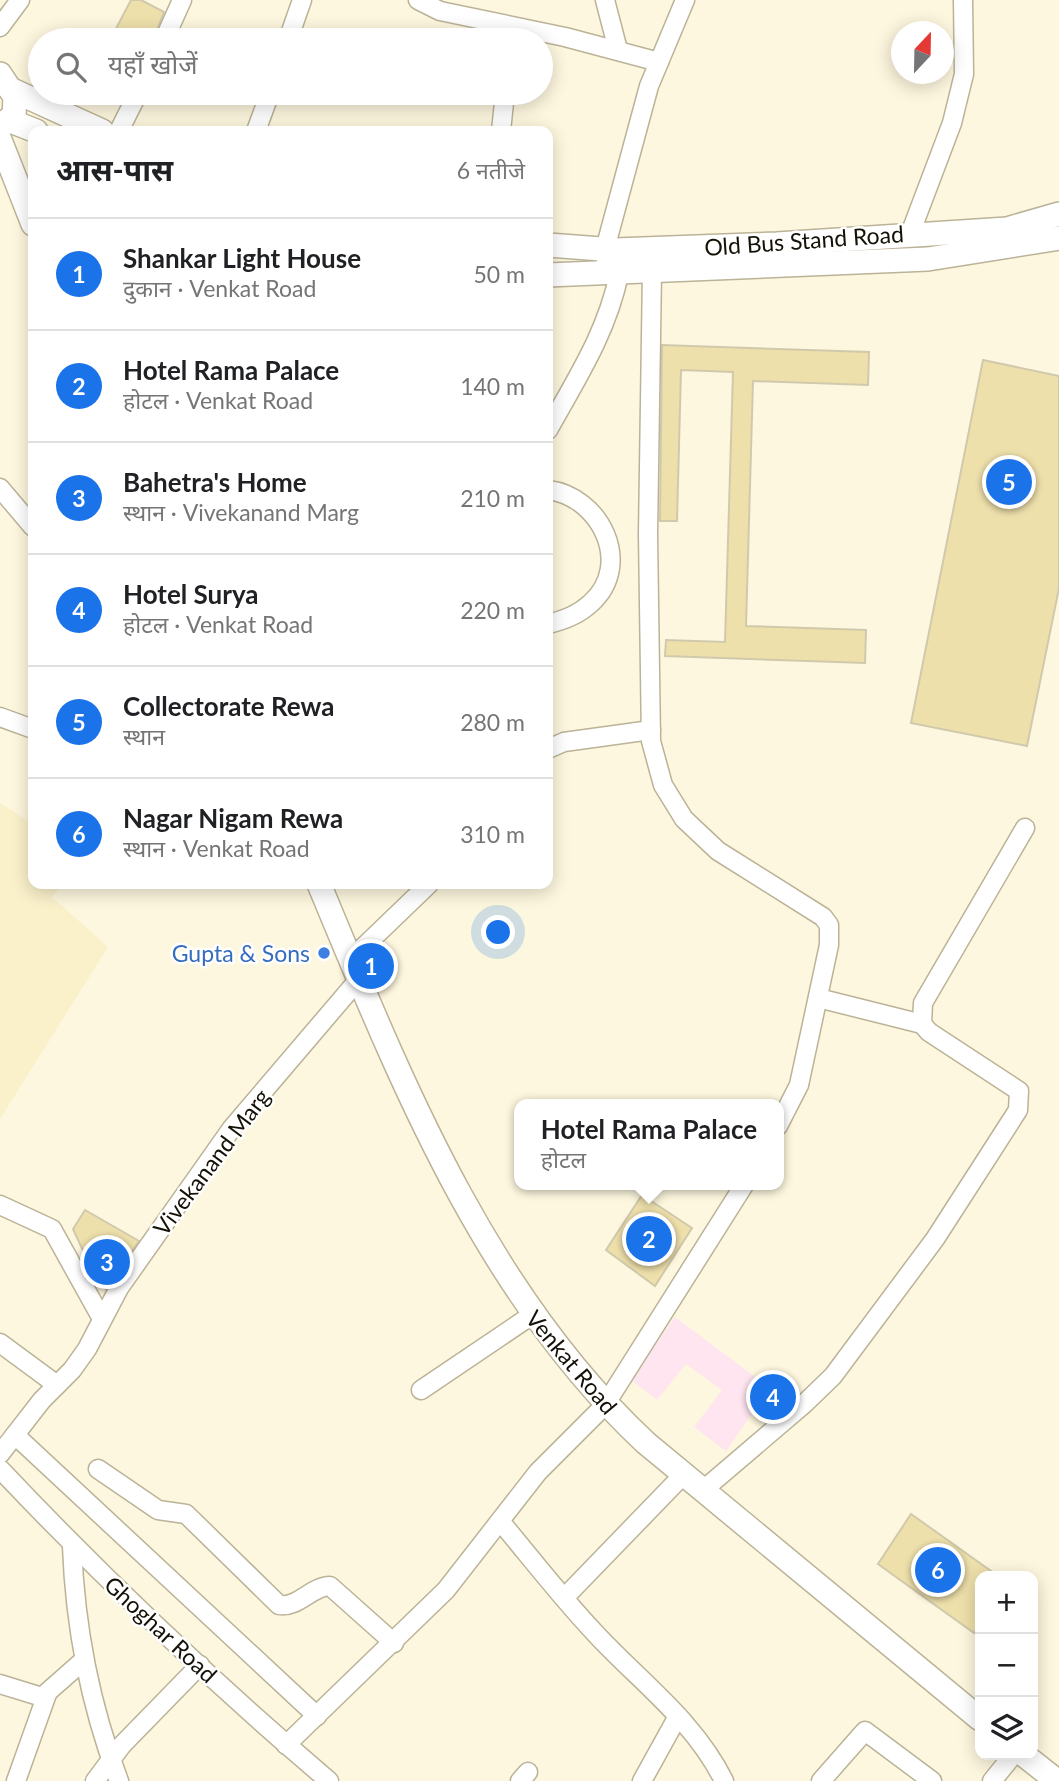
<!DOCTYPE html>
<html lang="hi">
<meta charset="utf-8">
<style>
:root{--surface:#fff;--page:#f6f6f6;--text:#202124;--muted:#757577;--line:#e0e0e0;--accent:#1a73e8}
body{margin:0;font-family:Lato,"Noto Sans Devanagari",sans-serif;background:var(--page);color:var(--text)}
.controls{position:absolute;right:21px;bottom:21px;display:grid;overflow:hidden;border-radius:14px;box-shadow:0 4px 18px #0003}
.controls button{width:63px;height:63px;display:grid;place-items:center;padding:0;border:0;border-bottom:2px solid var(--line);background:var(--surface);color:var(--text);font:35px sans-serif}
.compass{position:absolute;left:891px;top:21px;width:63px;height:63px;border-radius:50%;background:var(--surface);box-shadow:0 4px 18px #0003;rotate:22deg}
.you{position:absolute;left:499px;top:933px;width:24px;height:24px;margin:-18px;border:5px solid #fff;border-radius:50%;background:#1a73e8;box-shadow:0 0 0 10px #1a73e833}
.badge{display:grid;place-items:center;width:46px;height:46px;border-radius:50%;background:var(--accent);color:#fff;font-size:23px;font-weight:700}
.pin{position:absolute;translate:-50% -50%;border:4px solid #fff;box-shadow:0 2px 7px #0006}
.popup{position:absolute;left:514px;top:1099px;width:270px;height:91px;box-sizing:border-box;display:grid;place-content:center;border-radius:14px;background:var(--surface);filter:drop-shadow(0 2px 5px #0005);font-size:23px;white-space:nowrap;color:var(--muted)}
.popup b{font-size:26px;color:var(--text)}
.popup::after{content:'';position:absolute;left:50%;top:100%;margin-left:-14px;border:14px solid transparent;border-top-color:var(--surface)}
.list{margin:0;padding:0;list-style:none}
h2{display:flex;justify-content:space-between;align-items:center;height:91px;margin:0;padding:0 28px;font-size:30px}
h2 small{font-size:23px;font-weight:400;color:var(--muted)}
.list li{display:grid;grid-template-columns:46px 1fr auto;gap:21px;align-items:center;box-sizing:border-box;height:112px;padding:0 28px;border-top:2px solid var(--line)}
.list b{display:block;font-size:26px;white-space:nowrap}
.list p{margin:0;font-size:23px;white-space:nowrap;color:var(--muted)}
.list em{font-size:23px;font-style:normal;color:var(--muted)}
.icon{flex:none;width:38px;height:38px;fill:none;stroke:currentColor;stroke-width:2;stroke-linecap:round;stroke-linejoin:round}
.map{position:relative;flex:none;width:1059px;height:1781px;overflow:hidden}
.search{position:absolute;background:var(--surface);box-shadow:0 4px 18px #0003;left:28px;top:28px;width:525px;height:77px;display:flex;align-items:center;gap:18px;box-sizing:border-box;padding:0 24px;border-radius:38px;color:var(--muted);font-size:26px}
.panel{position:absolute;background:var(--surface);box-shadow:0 4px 18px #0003;left:28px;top:126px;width:525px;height:763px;border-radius:14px}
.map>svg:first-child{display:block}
.commercial{fill:#fee5ef}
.built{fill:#faf0ca}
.building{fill:#eee0ab;stroke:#d1c9ac;stroke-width:2}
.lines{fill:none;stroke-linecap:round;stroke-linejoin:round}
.minor-casing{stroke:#bbb397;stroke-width:21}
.major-casing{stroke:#bbb397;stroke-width:26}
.minor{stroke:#fff;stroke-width:18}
.major{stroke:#fff;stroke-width:23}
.shop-dot{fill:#3f7fe0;stroke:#fff;stroke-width:2.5}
.labels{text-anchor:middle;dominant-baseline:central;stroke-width:5;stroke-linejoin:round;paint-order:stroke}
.street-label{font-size:23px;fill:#141107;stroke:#fff}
.shop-label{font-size:23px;fill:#366cbe;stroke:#fff;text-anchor:end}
</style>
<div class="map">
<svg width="1059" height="1781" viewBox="0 0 1059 1781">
<rect width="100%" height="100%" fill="#fdf7df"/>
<!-- commercial -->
<polygon class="commercial" points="675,1317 770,1388 726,1451 694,1427 722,1390 686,1364 657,1400 630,1379"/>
<!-- built -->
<polygon class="built" points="0,803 33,824 33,884 63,884 52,897 108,947 0,1119"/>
<!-- building -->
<g class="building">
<polygon points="131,0 141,0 164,12 153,40 110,40"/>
<polygon points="662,345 869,352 868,385 753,381 746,626 866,630 865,663 665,656 666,640 725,642 733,372 681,370 677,521 660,521"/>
<polygon points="983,360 1059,376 1059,588 1027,746 911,723"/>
<polygon points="642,1195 692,1228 655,1286 606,1250"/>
<polygon points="85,1210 139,1241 106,1289 98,1283 73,1229"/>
<polygon points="911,1514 998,1576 980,1576 980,1623 974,1633 878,1564"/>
</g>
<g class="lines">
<!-- minor casing -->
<g class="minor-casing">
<g id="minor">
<polyline points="418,0 440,11 565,37 659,62"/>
<polyline points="605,0 618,50"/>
<polyline points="0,27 20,0"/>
<polyline points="164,40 182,0"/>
<polyline points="288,40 302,0"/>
<polyline points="119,131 138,93"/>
<polyline points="256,131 270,93"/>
<polyline points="501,131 505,93"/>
<polyline points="910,234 952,123 964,74 963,0"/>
<polyline points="606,260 605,249 649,86 685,0"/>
<polyline points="652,271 648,534 651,741 663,785 684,819 718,851 823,917 829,925 829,945 799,1085 778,1126"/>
<path d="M548 430C577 378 607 332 619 274"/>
<polyline points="0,488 33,527"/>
<path d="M548 490C600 496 634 564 591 603 578 615 564 620 548 624"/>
<polyline points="0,717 33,729"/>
<polyline points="548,749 564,742 651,730"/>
<polyline points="350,960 429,884"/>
<polyline points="818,998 922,1024"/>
<polyline points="0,1205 52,1229 102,1319"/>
<polyline points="0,1343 57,1385"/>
<polyline points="421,1390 532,1315"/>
<polyline points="15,1435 317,1716"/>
<polyline points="0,1454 42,1400 72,1370 87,1349 119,1288 232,1128 359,979"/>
<path d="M0 1469C104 1579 214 1683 329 1781"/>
<path d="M98 1469 158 1510 186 1514 279 1605C298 1608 312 1586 330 1586L394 1643"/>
<polyline points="702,1491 804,1404 833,1376 935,1239 1018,1110 1019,1091 929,1032 922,1024 923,1003 1025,828"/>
<path d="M500 1521C531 1558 561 1597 594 1632 639 1681 694 1720 724 1781"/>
<path d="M72 1546C75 1627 90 1705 119 1781"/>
<polyline points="565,1597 684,1474"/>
<polyline points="0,1684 42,1697 84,1660"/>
<polyline points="286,1745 446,1590 538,1472 605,1405 744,1185"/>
<polyline points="16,1781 47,1694"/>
<polyline points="95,1781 122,1745 200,1665"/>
<polyline points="520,1781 528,1772"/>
<polyline points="642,1781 678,1716"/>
<polyline points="821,1781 865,1731 932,1781"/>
<polyline points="992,1781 1013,1755"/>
</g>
</g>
<!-- major casing -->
<g class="major-casing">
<g id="major">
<polyline points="0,74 15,97 14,115 0,127"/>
<polyline points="10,89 102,131"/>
<polyline points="8,120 36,131"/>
<polyline points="0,140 33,224"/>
<polyline points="548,245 615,250 777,244 1007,229 1059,214"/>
<polyline points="548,275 928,259 1059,238"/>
<path d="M319 884C402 1083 485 1293 646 1443L980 1719"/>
<polyline points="1024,1755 1057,1781"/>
</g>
</g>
<!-- minor -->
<use href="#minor" class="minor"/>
<!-- major -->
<use href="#major" class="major"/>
</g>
<!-- markers -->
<circle class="shop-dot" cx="324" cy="953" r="7"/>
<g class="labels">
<!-- street labels -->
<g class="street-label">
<text transform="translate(804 240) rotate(-4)">Old Bus Stand Road</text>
<text transform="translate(211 1162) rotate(-53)">Vivekanand Marg</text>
<text transform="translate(572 1362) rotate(50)">Venkat Road</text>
<text transform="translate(161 1629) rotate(43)">Ghoghar Road</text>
</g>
<!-- shop labels -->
<g class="shop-label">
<text x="310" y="953">Gupta &amp; Sons</text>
</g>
</g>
</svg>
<div class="controls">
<button>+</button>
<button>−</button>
<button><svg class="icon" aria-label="layers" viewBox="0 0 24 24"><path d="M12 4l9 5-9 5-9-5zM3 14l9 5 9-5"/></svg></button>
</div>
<svg class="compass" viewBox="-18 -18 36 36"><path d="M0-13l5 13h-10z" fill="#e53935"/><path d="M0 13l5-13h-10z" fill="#757577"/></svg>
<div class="you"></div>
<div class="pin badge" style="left:371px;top:966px">1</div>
<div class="pin badge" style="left:649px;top:1239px">2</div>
<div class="popup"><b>Hotel Rama Palace</b>होटल</div>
<div class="pin badge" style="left:107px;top:1262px">3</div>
<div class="pin badge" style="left:773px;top:1397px">4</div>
<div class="pin badge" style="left:1009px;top:482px">5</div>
<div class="pin badge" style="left:938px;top:1570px">6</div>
<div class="search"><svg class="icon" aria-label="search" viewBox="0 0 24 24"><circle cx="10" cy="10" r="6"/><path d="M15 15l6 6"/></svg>यहाँ खोजें</div>
<section class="panel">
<h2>आस-पास<small>6 नतीजे</small></h2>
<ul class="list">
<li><span class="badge">1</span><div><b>Shankar Light House</b><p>दुकान · Venkat Road</p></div><em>50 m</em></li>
<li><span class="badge">2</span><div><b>Hotel Rama Palace</b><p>होटल · Venkat Road</p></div><em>140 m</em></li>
<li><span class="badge">3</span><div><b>Bahetra's Home</b><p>स्थान · Vivekanand Marg</p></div><em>210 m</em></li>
<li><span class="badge">4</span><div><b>Hotel Surya</b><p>होटल · Venkat Road</p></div><em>220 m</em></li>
<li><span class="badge">5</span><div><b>Collectorate Rewa</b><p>स्थान</p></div><em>280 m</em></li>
<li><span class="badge">6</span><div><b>Nagar Nigam Rewa</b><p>स्थान · Venkat Road</p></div><em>310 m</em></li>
</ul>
</section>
</div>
